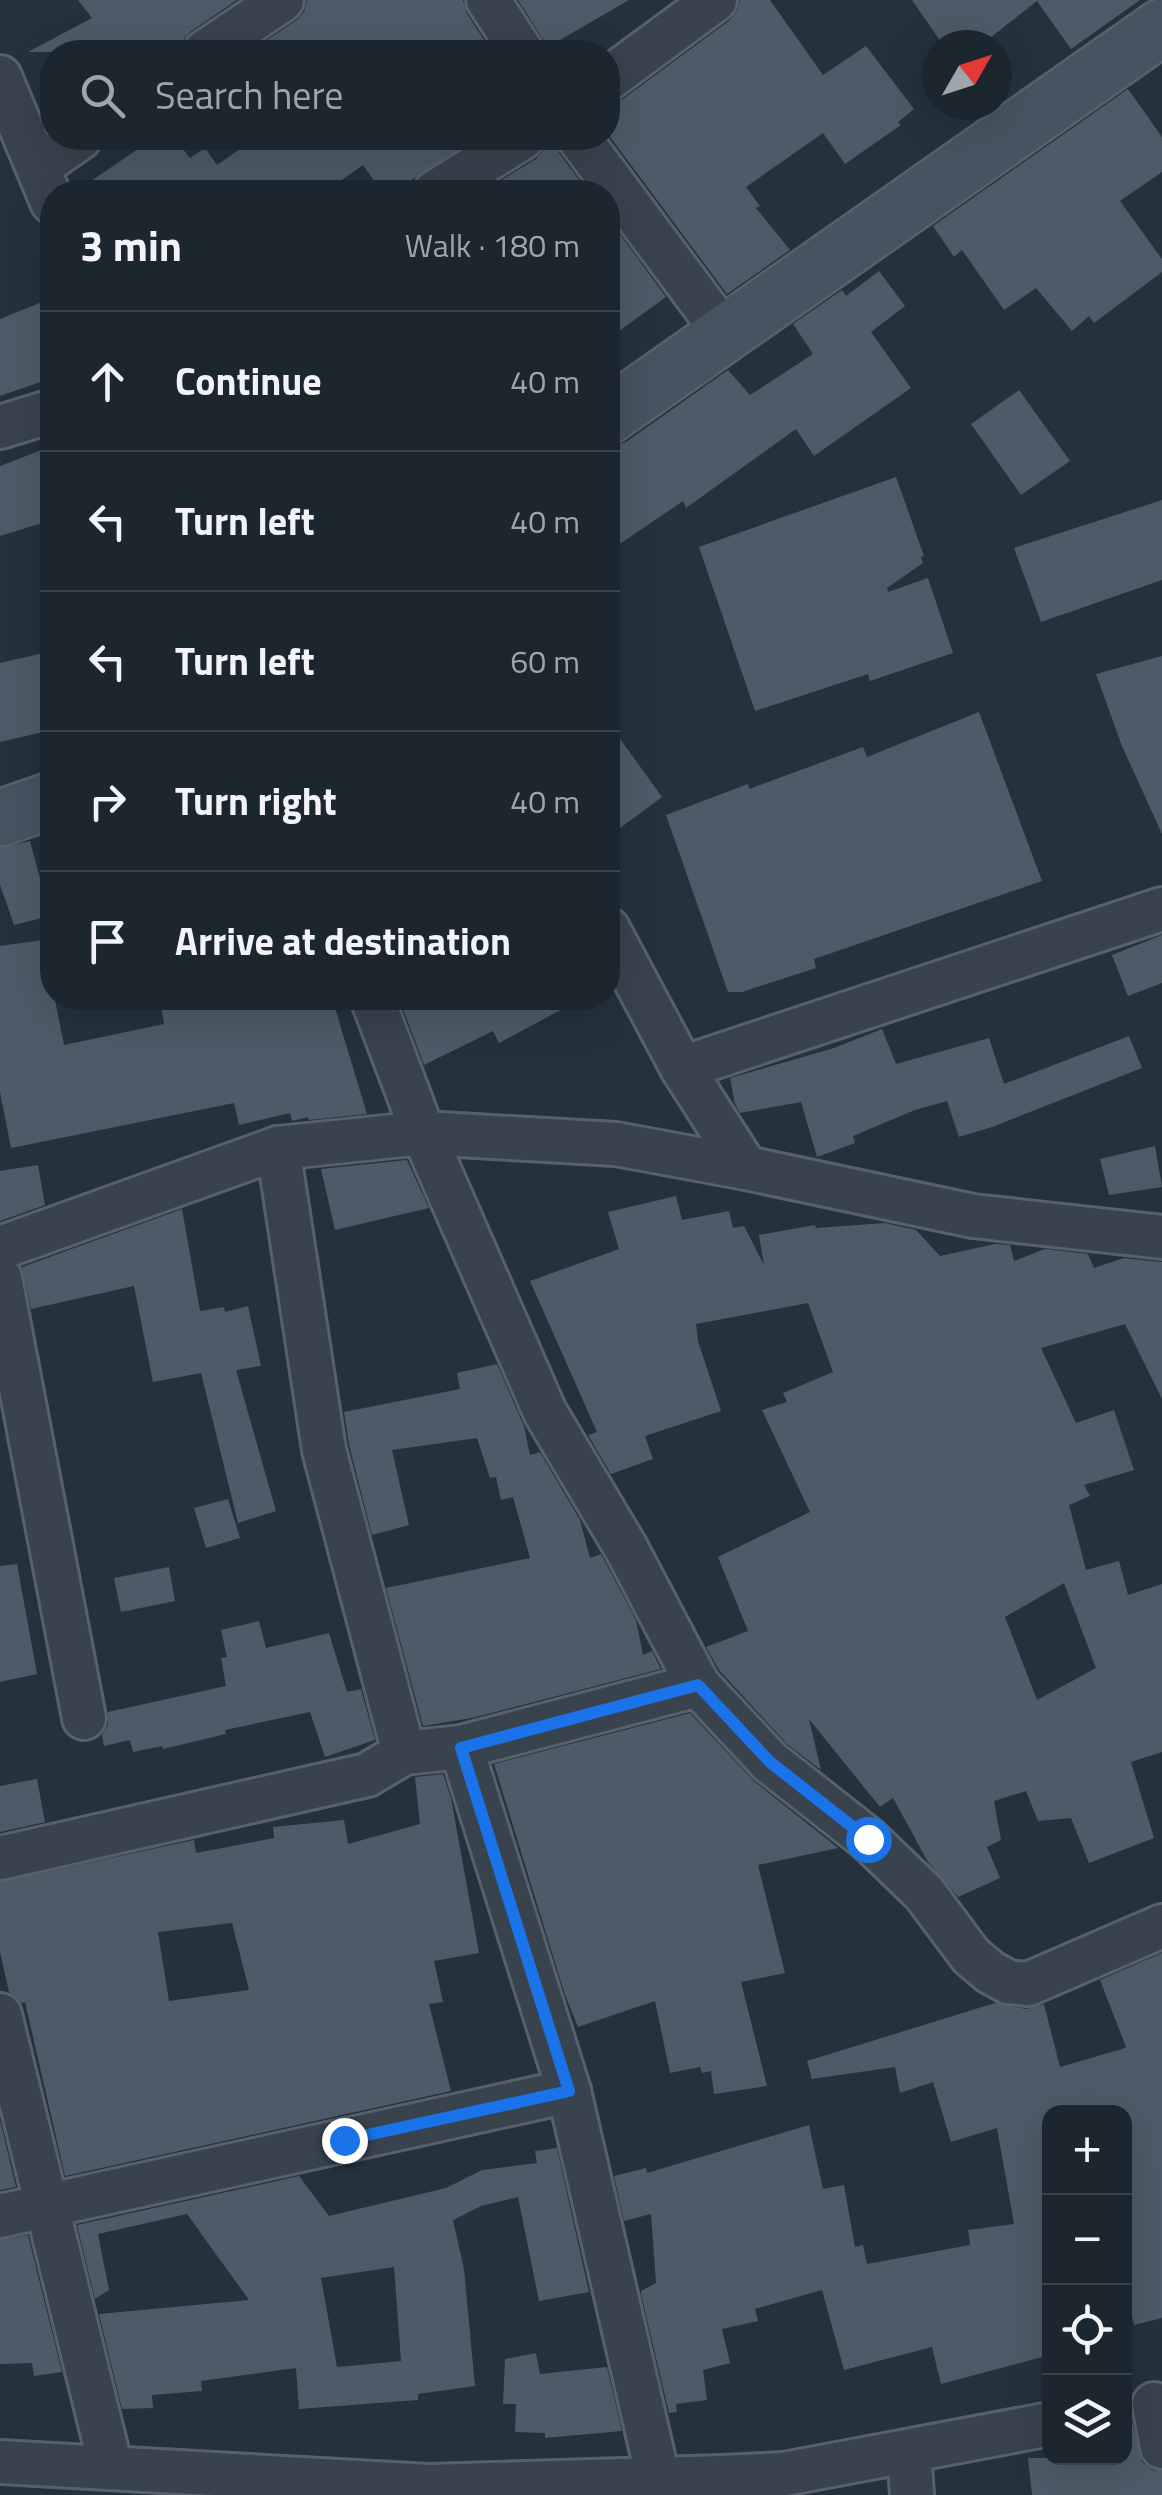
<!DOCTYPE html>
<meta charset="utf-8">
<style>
:root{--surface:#1b262e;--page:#28323a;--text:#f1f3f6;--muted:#a0a5aa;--line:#39434a}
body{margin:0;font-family:"Titillium Web",sans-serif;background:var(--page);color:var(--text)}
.controls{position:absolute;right:30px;bottom:30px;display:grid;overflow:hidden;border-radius:20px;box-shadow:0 10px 40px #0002}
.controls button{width:90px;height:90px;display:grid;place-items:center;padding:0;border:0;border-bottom:2px solid var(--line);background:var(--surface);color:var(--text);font:50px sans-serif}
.compass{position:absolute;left:922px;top:30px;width:90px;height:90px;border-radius:50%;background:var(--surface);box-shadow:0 10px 40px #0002;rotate:51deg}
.stop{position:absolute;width:30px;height:30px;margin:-22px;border:8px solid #1a73e8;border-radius:50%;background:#fff}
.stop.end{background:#1a73e8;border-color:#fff;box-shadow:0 2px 10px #0008}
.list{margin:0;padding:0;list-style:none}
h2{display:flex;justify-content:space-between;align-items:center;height:130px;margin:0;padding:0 40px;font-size:42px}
h2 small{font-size:32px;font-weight:400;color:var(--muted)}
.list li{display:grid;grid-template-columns:65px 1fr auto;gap:30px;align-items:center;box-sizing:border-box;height:140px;padding:0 40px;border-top:2px solid var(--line)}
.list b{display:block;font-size:38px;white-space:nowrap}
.list em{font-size:32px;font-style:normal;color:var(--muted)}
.icon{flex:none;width:55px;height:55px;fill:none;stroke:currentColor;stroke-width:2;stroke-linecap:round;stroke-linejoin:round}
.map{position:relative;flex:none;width:1162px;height:2495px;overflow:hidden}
.search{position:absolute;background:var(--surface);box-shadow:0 10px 40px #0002;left:40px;top:40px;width:580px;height:110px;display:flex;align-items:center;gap:25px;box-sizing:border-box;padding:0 35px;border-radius:40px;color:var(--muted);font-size:38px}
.panel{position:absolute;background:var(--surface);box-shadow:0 10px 40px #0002;left:40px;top:180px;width:580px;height:830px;border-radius:40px}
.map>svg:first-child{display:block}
.building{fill:#4d5b68;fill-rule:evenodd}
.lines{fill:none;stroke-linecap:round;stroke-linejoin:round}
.street-casing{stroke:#56616b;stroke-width:48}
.secondary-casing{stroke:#56616b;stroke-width:60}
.street{stroke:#38434d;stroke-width:42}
.secondary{stroke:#465360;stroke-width:55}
.route{stroke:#1a73e8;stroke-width:12}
</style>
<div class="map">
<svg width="1162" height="2495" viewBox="0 0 1162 2495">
<rect width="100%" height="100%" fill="#24323d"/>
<!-- building -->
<g class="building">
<polygon points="78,0 237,0 190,32 183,40 180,52 28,52 92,18"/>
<polygon points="307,0 463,0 467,14 492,52 249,52 297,20 304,12"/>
<polygon points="518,0 629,0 548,47"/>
<polygon points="740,0 770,0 823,75 866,46 914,109 898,122 901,125 845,164 823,133 746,187 760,206 756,208 790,250 727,294 608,134 608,103 623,99 730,20 737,11"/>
<polygon points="912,0 1140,0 1071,49 1037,1 981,45 943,45"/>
<polygon points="1128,89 1162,137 1162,172 1120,201 1162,259 1162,272 1094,323 1089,316 1072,331 1036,288 1004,310 962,250 954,257 933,226"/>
<polygon points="154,138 174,138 190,158 205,148 217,165 256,138 475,138 393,192 382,192 363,165 325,192 75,192"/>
<polygon points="547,138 555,138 559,153 588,192 482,192 536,159 543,151"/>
<polygon points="608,218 666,297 608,339"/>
<polygon points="879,271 905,306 871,332 911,388 814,456 796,429 686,508 683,501 608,552 608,447 626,442 728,370 750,395 813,354 793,324 842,290 846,296"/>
<polygon points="52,298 52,378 0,396 0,319"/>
<polygon points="1019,390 1070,461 1021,495 971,424"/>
<polygon points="52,446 52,520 0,536 0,466"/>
<polygon points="896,477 924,556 921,557 923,563 887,588 888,592 928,578 953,653 870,681 868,674 755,711 699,547"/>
<polygon points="1162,500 1162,580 1041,622 1014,548"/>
<polygon points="52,651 52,730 0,742 0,663"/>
<polygon points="1162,656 1162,834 1122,746 1096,674"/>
<polygon points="979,712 1042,881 814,959 816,968 742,992 728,992 666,815 748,784 749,789 863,747 867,757"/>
<polygon points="608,722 662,797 608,837"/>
<polygon points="30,841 50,916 14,925 0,885 0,848"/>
<polygon points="1162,935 1162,983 1128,996 1112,955"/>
<polygon points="43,940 64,1045 164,1024 160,998 332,998 367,1114 309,1120 308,1117 292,1121 290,1113 239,1125 234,1103 11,1148 0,1092 0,946"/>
<polygon points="399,998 583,998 499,1043 493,1031 424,1065"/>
<polygon points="882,1029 896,1064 989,1038 1004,1084 1129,1036 1142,1068 992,1127 959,1137 947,1101 915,1110 853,1136 855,1143 817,1157 801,1102 740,1113 735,1104 730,1078 834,1048"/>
<polygon points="1155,1146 1162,1187 1109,1195 1100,1159"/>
<polygon points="407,1160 429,1208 335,1230 321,1169"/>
<polygon points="38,1165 45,1205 0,1221 0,1171"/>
<path d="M676 1196 682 1220 729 1211 733 1228 744 1226 764 1265 759 1235 815 1225 816 1228 885 1223 916 1230 940 1256 995 1244 1010 1245 1014 1261 1045 1249 1088 1254 1094 1268 1124 1258 1162 1262V1399L1125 1324 1041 1348 1076 1423 1114 1410 1134 1470 1084 1485 1090 1496 1069 1505 1086 1570 1119 1561 1128 1595 1162 1584V1752L1131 1762 1154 1838 1089 1863 1071 1818 1038 1821 1026 1791 994 1801 1001 1840 987 1847 1000 1878 958 1897 928 1862 893 1798 880 1807 809 1719 821 1770 787 1744 719 1670 706 1647 748 1631 718 1557 810 1512 762 1410 787 1402 783 1393 833 1372 808 1303 696 1324 698 1341 721 1411 645 1436 653 1459 611 1474 588 1435 597 1432 530 1281 619 1249 608 1212ZM1064 1583 1096 1668 1037 1700 1005 1617Z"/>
<polygon points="182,1209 200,1311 224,1307 225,1312 248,1306 261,1366 236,1370 276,1511 238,1523 201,1373 153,1382 134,1286 31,1309 22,1267"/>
<polygon points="497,1364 524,1426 530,1455 540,1452 580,1520 590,1558 601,1554 636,1620 643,1655 652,1651 661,1669 472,1718 423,1726 386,1588 530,1558 513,1497 501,1500 496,1477 490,1478 477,1438 392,1450 409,1525 372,1535 349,1445 344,1412 460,1389 457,1373"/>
<polygon points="228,1499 240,1538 206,1548 194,1508"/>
<polygon points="17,1564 37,1674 0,1682 0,1566"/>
<polygon points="169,1567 175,1601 121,1612 114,1578"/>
<polygon points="259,1621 266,1648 329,1633 347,1692 361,1689 375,1740 325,1757 310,1712 225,1730 226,1734 163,1749 162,1746 133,1752 130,1740 104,1746 102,1735 108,1725 108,1712 226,1686 221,1658 227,1657 221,1630"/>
<polygon points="690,1713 754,1781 838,1848 758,1865 785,1973 741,1982 767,2086 714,2094 711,2071 702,2073 700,2067 670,2073 655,2001 578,2027 565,1995 494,1764"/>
<path d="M443 1774 451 1798 479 1953 434 1961 443 2002 429 2004 451 2091 65 2176 25 2002 21 2003 9 1992 0 1952V1882L194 1840 196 1853 274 1838 273 1827 344 1820 348 1844 420 1824 415 1777ZM232 1923 249 1990 169 2001 158 1932Z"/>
<polygon points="37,1779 45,1822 0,1832 0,1786"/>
<polygon points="1162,1953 1162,2318 1134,2325 1124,2278 1124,2112 1050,2112 1050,2355 941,2384 932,2347 844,2370 822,2290 755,2309 758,2321 722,2329 730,2363 703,2370 707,2400 676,2404 677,2412 669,2413 641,2294 641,2291 656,2283 651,2214 624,2221 614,2176 646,2168 647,2173 809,2125 823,2189 844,2185 855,2247 863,2245 867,2264 970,2245 968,2230 1014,2224 997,2128 951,2142 933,2082 900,2093 895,2067 812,2079 807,2061 995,2003 1026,2009 1044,2004 1060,2067 1122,2049 1126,2047 1100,1980"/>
<polygon points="0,2120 16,2187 0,2190"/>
<path d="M557 2148 589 2292 539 2301 518 2197 481 2206 453 2220 464 2269 475 2386 418 2394V2400L299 2409 296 2368 201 2381 202 2391 152 2395 153 2408 122 2409 99 2314 249 2300 187 2214 98 2234 109 2290 95 2299 77 2225 299 2176 329 2216 446 2188 482 2170 537 2163 535 2151ZM394 2267 401 2361 337 2367 321 2278Z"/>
<polygon points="28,2235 62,2372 34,2376 32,2363 0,2364 0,2240"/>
<polygon points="536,2353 540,2374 607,2367 622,2431 545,2438 545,2433 515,2432 516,2404 503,2404 505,2359"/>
<polygon points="1131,2417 1142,2462 1153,2470 1162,2471 1162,2495 1032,2495 1028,2458 1124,2458 1124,2419"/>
</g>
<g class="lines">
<!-- street casing -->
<g class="street-casing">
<g id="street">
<polyline points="488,0 522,52"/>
<polyline points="205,52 282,0"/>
<polyline points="0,77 52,202"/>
<polyline points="608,79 715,0"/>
<polyline points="579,138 725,334"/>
<polyline points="38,167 80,138"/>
<polyline points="435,192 522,138"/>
<polyline points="0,427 52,411"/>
<polyline points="608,929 682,1068 746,1168 973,1216 1162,1237"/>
<polyline points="682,1068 1162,909"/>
<polyline points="278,1148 423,1133 372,998"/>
<polyline points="0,1248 278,1148 324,1450 404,1753 367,1775 0,1858"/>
<polyline points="0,1278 84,1718"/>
<polyline points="698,1685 626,1548 545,1412 423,1133 616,1144 746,1168"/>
<polyline points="461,1747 698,1685 770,1762 868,1839 924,1893 971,1956 990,1972 1008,1982 1028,1984 1162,1926"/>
<polyline points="0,2015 111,2468"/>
<polyline points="569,2091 658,2478"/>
<polyline points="0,2216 569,2091 461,1747 404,1753"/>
<polyline points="1154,2404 1162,2447"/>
<polyline points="909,2451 912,2495"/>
<polyline points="0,2462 429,2486 722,2477 784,2474 1050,2424"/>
</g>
</g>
<!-- secondary casing -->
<g class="secondary-casing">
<g id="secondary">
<polyline points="608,416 1162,27"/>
<polyline points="0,818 52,800"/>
</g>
</g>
<!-- street -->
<use href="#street" class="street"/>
<!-- secondary -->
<use href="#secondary" class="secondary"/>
</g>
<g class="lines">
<!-- route -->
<polyline class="route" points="344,2140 569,2091 461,1748 698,1685 770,1762 868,1839"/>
</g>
</svg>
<div class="controls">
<button>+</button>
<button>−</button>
<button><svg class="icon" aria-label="locate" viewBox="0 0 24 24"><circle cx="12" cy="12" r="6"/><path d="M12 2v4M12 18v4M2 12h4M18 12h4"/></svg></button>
<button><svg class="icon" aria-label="layers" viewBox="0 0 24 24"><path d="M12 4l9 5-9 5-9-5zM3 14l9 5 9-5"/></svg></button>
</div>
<svg class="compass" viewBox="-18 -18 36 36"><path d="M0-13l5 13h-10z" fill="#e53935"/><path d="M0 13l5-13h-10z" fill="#a0a5aa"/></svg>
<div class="stop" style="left:868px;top:1839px"></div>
<div class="stop end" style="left:344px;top:2140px"></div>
<div class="search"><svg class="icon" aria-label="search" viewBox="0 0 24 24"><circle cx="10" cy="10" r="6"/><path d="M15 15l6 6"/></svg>Search here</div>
<section class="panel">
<h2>3 min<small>Walk · 180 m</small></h2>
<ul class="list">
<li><svg class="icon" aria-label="ahead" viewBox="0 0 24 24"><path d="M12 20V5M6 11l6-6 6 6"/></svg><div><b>Continue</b></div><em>40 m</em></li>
<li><svg class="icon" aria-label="left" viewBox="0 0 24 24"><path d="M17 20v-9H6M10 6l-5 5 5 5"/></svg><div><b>Turn left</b></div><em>40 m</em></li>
<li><svg class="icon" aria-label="left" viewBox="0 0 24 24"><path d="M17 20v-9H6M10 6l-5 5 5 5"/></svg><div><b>Turn left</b></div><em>60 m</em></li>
<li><svg class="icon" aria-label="right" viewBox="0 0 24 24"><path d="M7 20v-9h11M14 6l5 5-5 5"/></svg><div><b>Turn right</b></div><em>40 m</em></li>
<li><svg class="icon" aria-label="arrive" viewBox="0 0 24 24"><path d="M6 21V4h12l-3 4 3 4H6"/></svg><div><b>Arrive at destination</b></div></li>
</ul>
</section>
</div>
